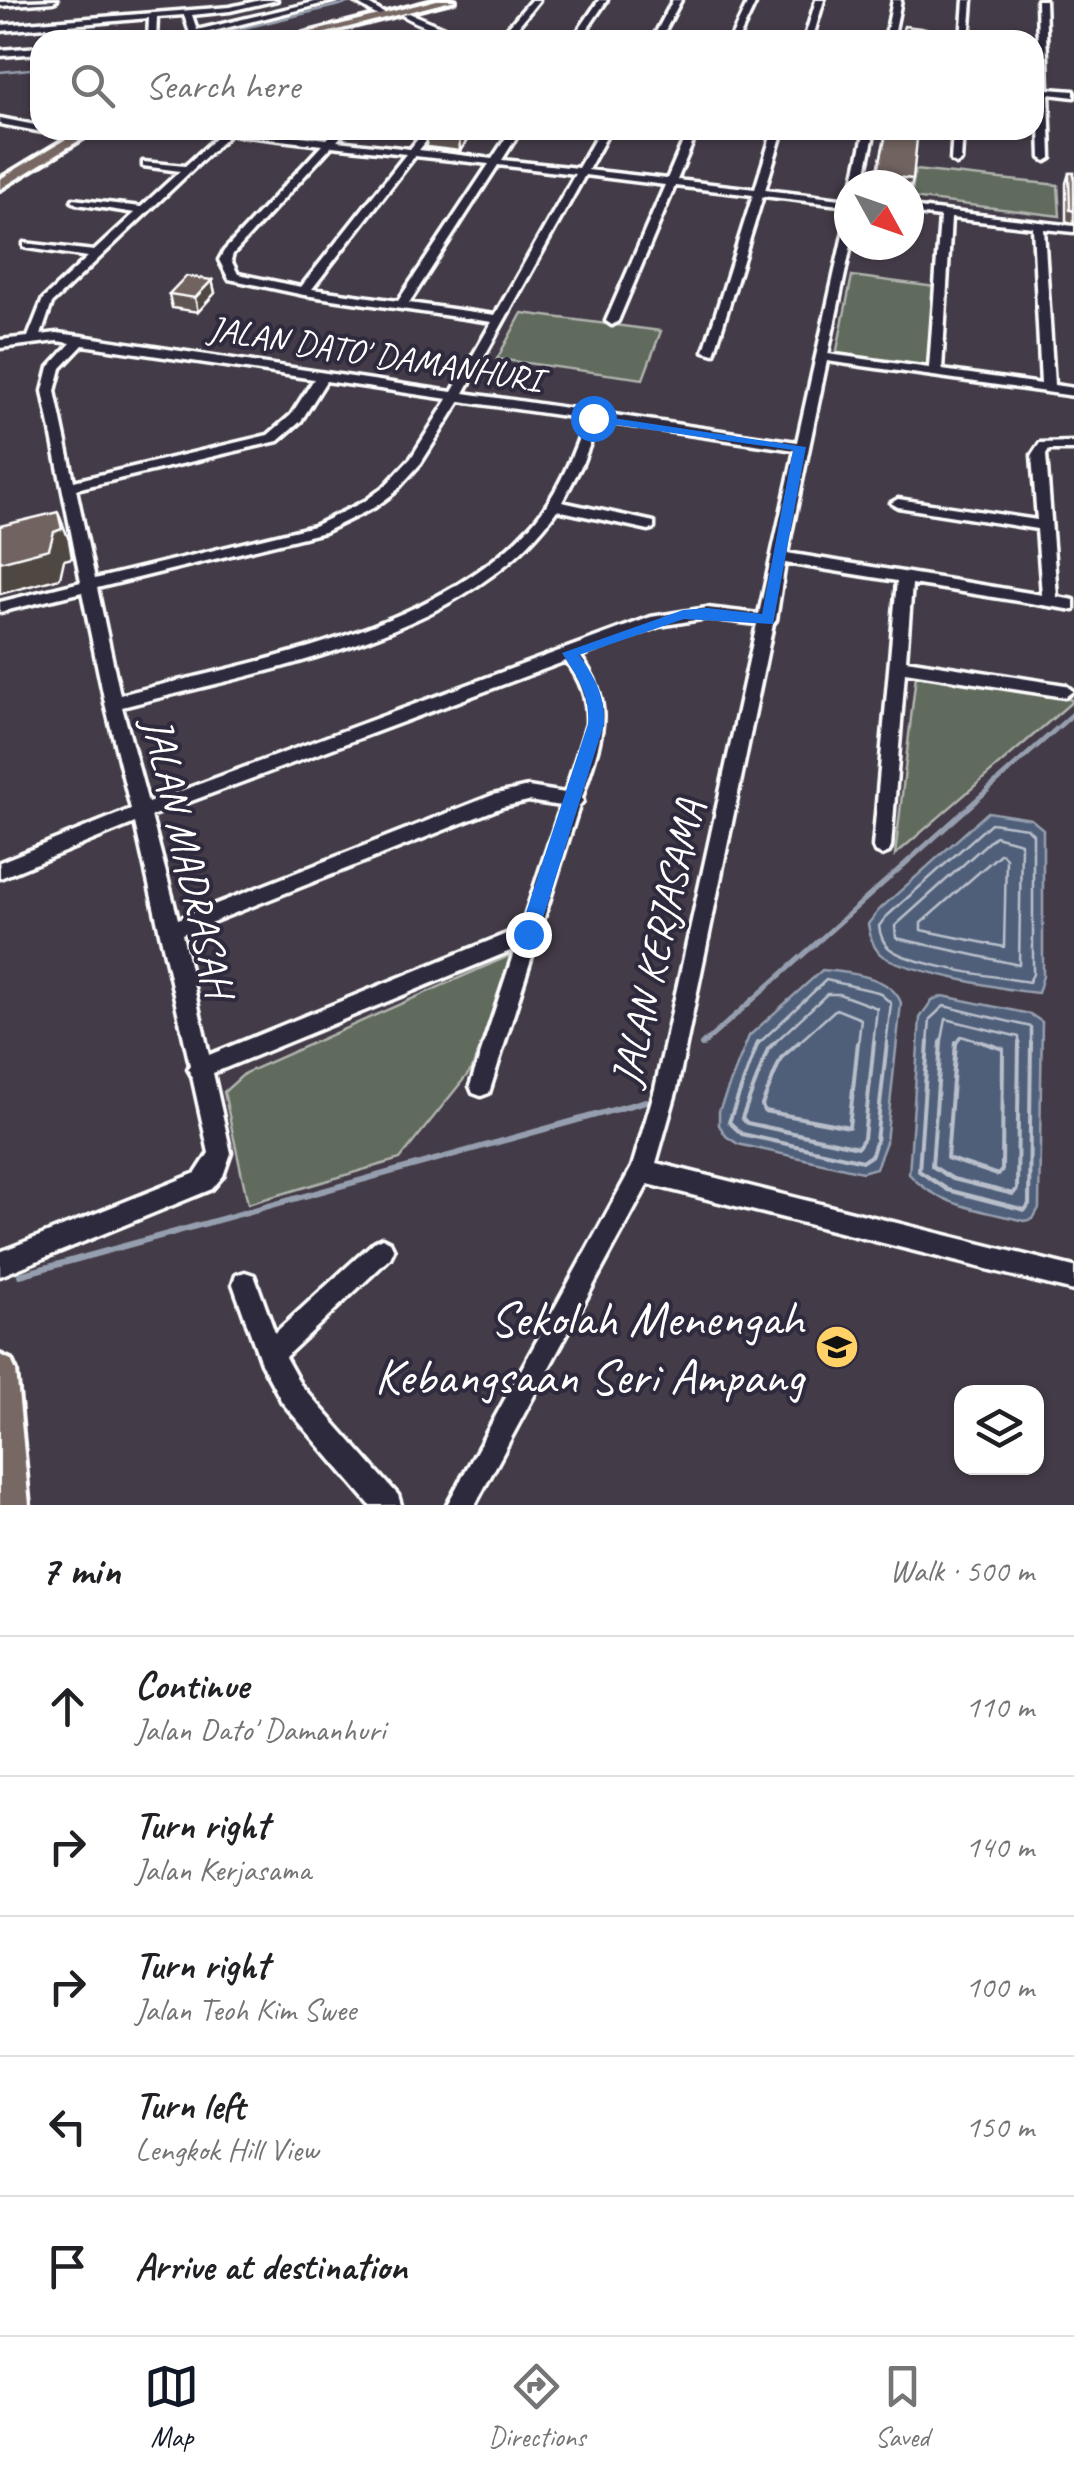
<!DOCTYPE html>
<meta charset="utf-8">
<style>
:root{--surface:#fff;--page:#f2f2f2;--text:#202124;--muted:#757577;--line:#e0e0e0;--accent:#111827}
body{margin:0;font-family:Caveat,sans-serif;background:var(--page);color:var(--text)}
.controls{position:absolute;right:30px;bottom:30px;display:grid;overflow:hidden;border-radius:20px;box-shadow:0 2px 8px #0004}
.controls button{width:90px;height:90px;display:grid;place-items:center;padding:0;border:0;border-bottom:2px solid var(--line);background:var(--surface);color:var(--text);font:50px sans-serif}
.compass{position:absolute;left:834px;top:170px;width:90px;height:90px;border-radius:50%;background:var(--surface);box-shadow:0 2px 8px #0004;rotate:130deg}
.stop{position:absolute;width:30px;height:30px;margin:-22px;border:8px solid #1a73e8;border-radius:50%;background:#fff}
.stop.end{background:#1a73e8;border-color:#fff;box-shadow:0 2px 10px #0008}
.list{margin:0;padding:0;list-style:none}
h2{display:flex;justify-content:space-between;align-items:center;height:130px;margin:0;padding:0 40px;font-size:42px}
h2 small{font-size:32px;font-weight:400;color:var(--muted)}
.list li{display:grid;grid-template-columns:65px 1fr auto;gap:30px;align-items:center;box-sizing:border-box;height:140px;padding:0 40px;border-top:2px solid var(--line)}
.list b{display:block;font-size:38px;white-space:nowrap}
.list p{margin:0;font-size:32px;white-space:nowrap;color:var(--muted)}
.list em{font-size:32px;font-style:normal;color:var(--muted)}
.icon{flex:none;width:55px;height:55px;fill:none;stroke:currentColor;stroke-width:2;stroke-linecap:round;stroke-linejoin:round}
.map{position:relative;flex:none;width:1074px;height:1505px;overflow:hidden}
.search{position:absolute;background:var(--surface);box-shadow:0 2px 8px #0004;left:30px;right:30px;top:30px;height:110px;display:flex;align-items:center;gap:25px;box-sizing:border-box;padding:0 35px;border-radius:30px;color:var(--muted);font-size:38px}
.sheet{height:830px;background:var(--surface)}
nav{display:flex;justify-content:space-around;align-items:center;box-sizing:border-box;height:140px;border-top:2px solid var(--line);background:var(--surface);font-size:28px;color:var(--muted)}
nav a{display:grid;justify-items:center;gap:5px}
nav .on{color:var(--accent)}
.map>svg:first-child{display:block}
.green{fill:#616a5d;stroke:#b0b4ae;stroke-width:2.5}
.water{fill:#505f7a;stroke:#969faf;stroke-width:2.5}
.lines{fill:none;stroke-linecap:round;stroke-linejoin:round}
.shore-far1{stroke:#b9bfca;stroke-width:2.5}
.shore{stroke:#b9bfca;stroke-width:4}
.stream-far2{stroke:#969faf;stroke-width:2.5}
.stream-far1{stroke:#969faf;stroke-width:5}
.stream{stroke:#969faf;stroke-width:6}
.minor-casing{stroke:#fff;stroke-width:7}
.major-casing{stroke:#fff;stroke-width:8}
.minor{fill:#2f2a3d;fill-rule:evenodd}
.major{fill:#776864;fill-rule:evenodd}
.wall{fill:#615652;stroke:#fff;stroke-width:2.5}
.shaded-wall{fill:#4f4642;stroke:#fff;stroke-width:2.5}
.building{fill:#71645f;stroke:#fff;stroke-width:2.5}
.route{fill:#1a73e8}
.labels{text-anchor:middle;dominant-baseline:central;stroke-width:8;stroke-linejoin:round;paint-order:stroke}
.far-street-label{font-size:35px;fill:#fff;stroke:#2f2a3d}
.street-label{font-size:42px;fill:#fff;stroke:#2f2a3d}
.near-poi-label{font-size:50px;fill:#fff;stroke:#2f2a3d;text-anchor:end}
</style>
<div class="map">
<svg width="1074" height="1505" viewBox="0 0 1074 1505">
<rect width="100%" height="100%" fill="#433b47"/>
<filter id="ink" filterUnits="userSpaceOnUse"><feTurbulence type="fractalNoise" baseFrequency=".01" numOctaves="2"/><feDisplacementMap in="SourceGraphic" scale="20" xChannelSelector="R" yChannelSelector="G"/><feConvolveMatrix kernelMatrix="1 2 1 2 8 2 1 2 1" color-interpolation-filters="sRGB"/></filter>
<g filter="url(#ink)">
<!-- green -->
<g class="green">
<polygon points="915,170 1058,185 1060,216 911,198"/>
<polygon points="852,276 936,287 927,368 836,355"/>
<polygon points="522,313 661,331 643,379 497,359"/>
<polygon points="916,675 1074,700 895,855"/>
<polygon points="513,954 472,1069 400,1159 248,1204 224,1092 245,1073"/>
</g>
<!-- water -->
<g class="water">
<path d="M988 812 1031 819 1043 829V976L1038 993C1013 991 893 969 879 953 872 945 870 935 868 924L879 910Z"/>
<path d="M822 970C847 972 892 976 901 1003L886 1142 876 1168 862 1172 738 1144 726 1136 719 1125V1111L749 1036Z"/>
<path d="M943 996 1030 1014 1042 1022 1039 1208 1033 1219 1024 1221C985 1211 937 1206 909 1174L920 1018 932 1000Z"/>
</g>
<g class="lines">
<!-- shore-far1 -->
<g class="shore-far1">
<path d="M991 823 1027 828 1033 834V974L1029 982C998 977 911 966 889 948 882 942 880 934 879 926L886 917Z"/>
<polygon points="995,836 1021,843 1019,965 896,938 895,926"/>
<polygon points="1001,853 1006,858 1004,947 921,930 921,923"/>
<polyline points="757,1045 826,980 878,992 891,1003 886,1045"/>
<polyline points="772,1045 827,994 839,994 877,1008 873,1045"/>
<polyline points="796,1045 836,1009 861,1019 858,1045"/>
<polyline points="928,1045 930,1019 944,1006 1031,1027 1031,1045"/>
<polyline points="941,1045 946,1019 1019,1037 1019,1045"/>
<polyline points="956,1045 961,1036 990,1045"/>
</g>
<!-- shore -->
<g class="shore">
<polyline points="758,1042 729,1122 742,1134 863,1161 872,1155 876,1141 887,1042"/>
<polyline points="775,1042 768,1049 742,1118 747,1123 858,1147 864,1138 874,1042"/>
<polyline points="799,1042 781,1058 762,1105 764,1111 849,1127 858,1042"/>
<polyline points="928,1042 919,1171 948,1190 1025,1210 1029,1204 1031,1042"/>
<polyline points="941,1042 932,1166 953,1179 1013,1194 1017,1189 1019,1042"/>
<polyline points="956,1042 947,1158 998,1175 1002,1170 1003,1049 982,1042"/>
</g>
<!-- stream-far2 -->
<g class="stream-far2">
<polyline points="195,40 360,0"/>
<polyline points="0,72 40,68"/>
</g>
<!-- stream-far1 -->
<polyline class="stream-far1" points="702,1045 1074,713"/>
<!-- stream -->
<g class="stream">
<polyline points="702,1045 705,1042"/>
<polyline points="20,1275 646,1101"/>
</g>
<!-- minor casing -->
<g class="minor-casing">
<g id="minor">
<polygon points="57,0 53,2 0,6 0,2"/>
<polygon points="261,0 277,0 230,11 192,15 197,30 323,0 337,0 194,36 190,33 184,15 157,17 156,40 148,40 149,18 0,31 0,25 230,7"/>
<polygon points="352,0 362,0 388,16 381,18"/>
<path d="M531 0H539L511 35 540 40C494 40 444 40 402 15L409 13 446 29 502 34Z"/>
<polygon points="599,0 607,0 580,40 572,40"/>
<polygon points="673,0 681,0 660,40 652,40"/>
<polygon points="749,0 757,0 738,40 730,40"/>
<polygon points="816,0 824,0 812,40 804,40"/>
<polygon points="893,0 901,0 893,40 885,40"/>
<polygon points="964,0 972,0 969,40 961,40"/>
<polygon points="1037,0 1045,0 1048,89 1074,91 1074,97 1049,94 1051,158 1046,161 1041,158 1039,93 1034,93 1034,87 1039,88"/>
<polygon points="40,47 40,53 0,56 0,50"/>
<polygon points="0,118 40,126 40,130 62,130 85,136 80,139 0,124"/>
<path d="M216 130H246L327 139 336 130H346L337 141 410 149 425 130H435L419 150 492 159 511 130H521L502 160 578 168 600 130H610L588 170 667 179 688 130H698L677 180 755 189 773 130H783L765 190 849 200V206L763 196 714 354 704 351 753 195 675 186 618 321 612 325 606 321 665 185 585 175 464 393 797 442 845 226 849 225 851 245 828 354 929 368 940 217 909 213V207L1074 226V232L1044 229 1054 385 1074 388V396L827 361 787 553 1042 595 1037 529 898 507 891 503 898 499 1037 520 1032 455 1040 443 1074 442V450H1049L1046 455 1057 597 1074 600V610L912 584 906 660 1065 685 1073 691 1065 697 905 672 891 847 889 852 882 855 875 852 873 847 897 581 785 563 776 620 773 624 677 1089 656 1163 1074 1267V1291L648 1184 475 1505H447L632 1167 655 1089 757 624 707 618 659 626 580 656C619 708 599 742 582 798L583 801 579 806 489 1093 481 1096 473 1093 470 1086 515 949 213 1073 231 1153 223 1176 212 1189 0 1276V1252L196 1173 209 1153 192 1076 188 1069 190 1065 135 823 0 878V862L131 809 105 703 82 592 0 612V602L81 582 43 391 49 367 71 343 57 341 0 348V340L28 337 43 299 88 257 28 248 24 247V243L94 251 135 213 77 204 72 201 73 199 141 207 180 171 143 166V162L185 166 221 133ZM230 134 322 145 224 251 219 260 229 279 304 295 492 322 452 392 81 336 57 333 41 335 52 303ZM332 146 406 154 301 287 238 274 231 260 233 254ZM415 156 489 164 398 301 312 289ZM498 165 575 174 495 315 409 303ZM951 218 1033 227 1041 384 942 370ZM83 345 314 379 291 415 268 435 74 481 55 391 61 368ZM326 381 448 399 411 458 384 487 365 501 314 526 95 579 76 489 278 441 301 421ZM460 401 586 419C572 457 557 497 530 526 432 633 254 661 120 695L97 588 324 532 375 507 394 493 421 463ZM599 421 795 450 759 614 707 608 651 617 148 803 122 707C264 670 468 638 557 510L649 530 654 528V522L562 502 582 464ZM566 661C581 680 588 699 587 724L565 793 528 787 493 795 178 919 151 816ZM528 801 561 806 521 928 209 1055 182 934 502 807Z"/>
<polygon points="865,130 875,130 863,185 853,185"/>
<polygon points="953,130 963,130 961,161 956,164 951,161"/>
<polygon points="382,1238 390,1242 394,1250 390,1258 285,1357 300,1384 398,1495 401,1505 370,1505 282,1402 261,1363 233,1284 236,1275 245,1272 254,1275 275,1333 374,1242"/>
</g>
</g>
<!-- major casing -->
<g class="major-casing">
<g id="major">
<polygon points="437,0 455,0 298,40 280,40"/>
<polygon points="81,130 96,130 0,189 0,179"/>
<polygon points="0,1355 11,1360 16,1371 29,1505 0,1505"/>
</g>
</g>
<!-- minor -->
<use href="#minor" class="minor"/>
<!-- major -->
<use href="#major" class="major"/>
</g>
<!-- wall -->
<g class="wall">
<polygon points="426,130 474,130 460,151 427,147"/>
<polygon points="882,130 904,130 902,137 913,179 909,194 909,185 875,185 885,137"/>
<polygon points="1069,173 1074,173 1074,224 1066,221 1066,183"/>
<polygon points="212,280 215,293 198,312 172,308 169,294"/>
</g>
<!-- shaded-wall -->
<g class="shaded-wall">
<polygon points="461,130 474,130 460,151 459,134"/>
<polygon points="212,280 215,293 198,312 195,298"/>
<polygon points="58,512 69,540 72,558 64,560 60,578 0,594 0,562"/>
</g>
<!-- building -->
<g class="building">
<polygon points="904,26 930,29 928,40 900,40"/>
<polygon points="430,130 461,130 459,134"/>
<polygon points="887,130 903,130 902,137 917,139 913,179 877,175"/>
<polygon points="1069,173 1074,173 1074,211 1070,210"/>
<polygon points="186,276 212,280 195,298 169,294"/>
<polygon points="58,512 62,529 54,532 49,549 0,562 0,526"/>
</g>
</g>
<!-- route -->
<path class="route" d="M593 415 806 447 773 624 684 619 579 655C595 678 605 695 604 724L538 934 528 941 519 934 588 724C590 694 578 678 562 653L683 610 707 608 762 614 793 450 589 421Z"/>
<!-- icons -->
<defs>
<g id="school-disc" transform="scale(2.25)"><circle r="9.5" fill="#ffd166" stroke="#2f2a3d"/><path d="M0-5L7-2L0 1L-7-2ZM-4 1L0 2.5L4 1V4Q0 6-4 4Z" fill="#111"/></g>
</defs>
<g fill-rule="evenodd">
<use href="#school-disc" x="837" y="1347"/>
</g>
<g class="labels">
<!-- far-street labels -->
<g class="far-street-label">
<text transform="translate(375 354) rotate(9)">JALAN DATO' DAMANHURI</text>
</g>
<!-- street labels -->
<g class="street-label">
<text transform="translate(188 857) rotate(77)">JALAN MADRASAH</text>
<text transform="translate(658 943) rotate(-77)">JALAN KERJASAMA</text>
</g>
<!-- near-poi labels -->
<g class="near-poi-label">
<text x="804" y="1318">Sekolah Menengah<tspan x="804" dy="58">Kebangsaan Seri Ampang</tspan></text>
</g>
</g>
</svg>
<div class="controls">
<button><svg class="icon" aria-label="layers" viewBox="0 0 24 24"><path d="M12 4l9 5-9 5-9-5zM3 14l9 5 9-5"/></svg></button>
</div>
<svg class="compass" viewBox="-18 -18 36 36"><path d="M0-13l5 13h-10z" fill="#e53935"/><path d="M0 13l5-13h-10z" fill="#757577"/></svg>
<div class="stop" style="left:593px;top:418px"></div>
<div class="stop end" style="left:528px;top:934px"></div>
<div class="search"><svg class="icon" aria-label="search" viewBox="0 0 24 24"><circle cx="10" cy="10" r="6"/><path d="M15 15l6 6"/></svg>Search here</div>
</div>
<section class="sheet">
<h2>7 min<small>Walk · 500 m</small></h2>
<ul class="list">
<li><svg class="icon" aria-label="ahead" viewBox="0 0 24 24"><path d="M12 20V5M6 11l6-6 6 6"/></svg><div><b>Continue</b><p>Jalan Dato' Damanhuri</p></div><em>110 m</em></li>
<li><svg class="icon" aria-label="right" viewBox="0 0 24 24"><path d="M7 20v-9h11M14 6l5 5-5 5"/></svg><div><b>Turn right</b><p>Jalan Kerjasama</p></div><em>140 m</em></li>
<li><svg class="icon" aria-label="right" viewBox="0 0 24 24"><path d="M7 20v-9h11M14 6l5 5-5 5"/></svg><div><b>Turn right</b><p>Jalan Teoh Kim Swee</p></div><em>100 m</em></li>
<li><svg class="icon" aria-label="left" viewBox="0 0 24 24"><path d="M17 20v-9H6M10 6l-5 5 5 5"/></svg><div><b>Turn left</b><p>Lengkok Hill View</p></div><em>150 m</em></li>
<li><svg class="icon" aria-label="arrive" viewBox="0 0 24 24"><path d="M6 21V4h12l-3 4 3 4H6"/></svg><div><b>Arrive at destination</b></div></li>
</ul>
</section>
<nav>
<a class="on"><svg class="icon" aria-label="map" viewBox="0 0 24 24"><path d="M3 6l6-2 6 2 6-2v14l-6 2-6-2-6 2zM9 4v14M15 6v14"/></svg>Map</a>
<a><svg class="icon" aria-label="directions" viewBox="0 0 24 24"><path d="M12 3l9 9-9 9-9-9zM9 14v-3h6M13 9l2 2-2 2"/></svg>Directions</a>
<a><svg class="icon" aria-label="saved" viewBox="0 0 24 24"><path d="M7 4h10v16l-5-4-5 4z"/></svg>Saved</a>
</nav>
